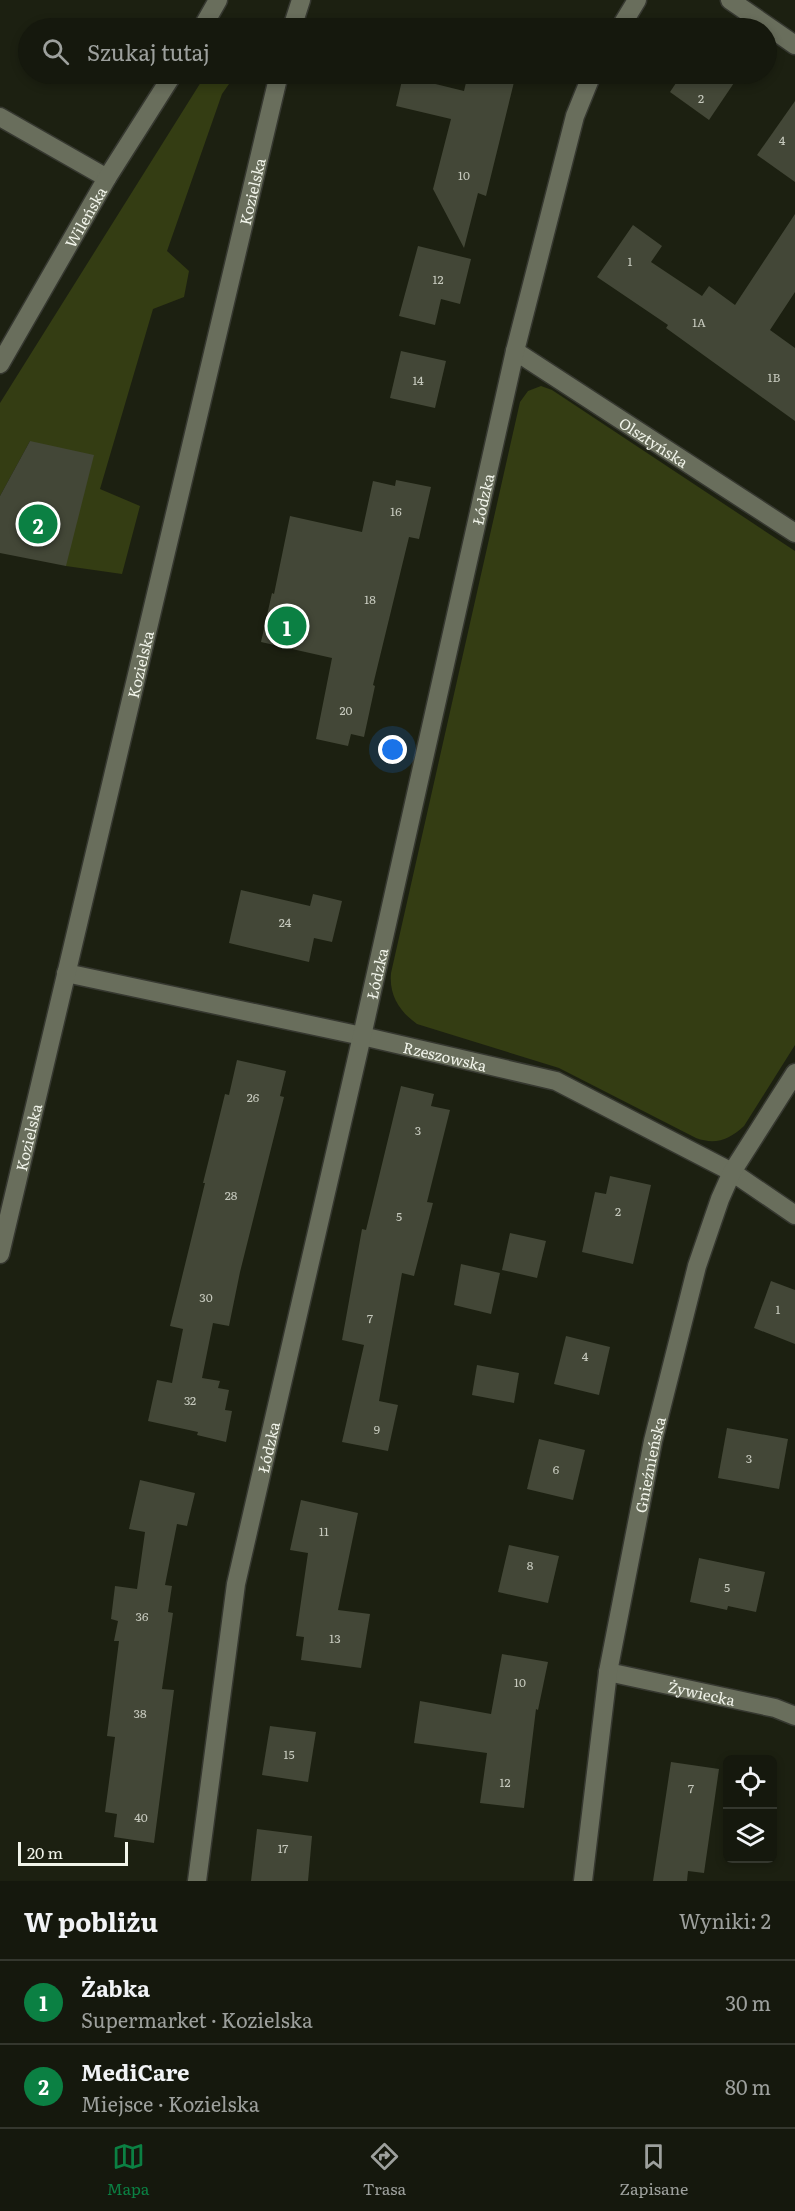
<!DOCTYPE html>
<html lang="pl">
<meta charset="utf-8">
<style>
:root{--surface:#15180d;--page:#22251b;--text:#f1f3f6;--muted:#9da09d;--line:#34372e;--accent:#0b8043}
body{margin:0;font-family:Literata,serif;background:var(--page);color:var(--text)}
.controls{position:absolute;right:18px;bottom:18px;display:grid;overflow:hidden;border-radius:9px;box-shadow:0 3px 9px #0003}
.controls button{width:54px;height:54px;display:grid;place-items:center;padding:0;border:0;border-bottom:2px solid var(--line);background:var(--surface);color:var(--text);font:30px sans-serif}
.scale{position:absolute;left:18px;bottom:15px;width:110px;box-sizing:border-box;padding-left:6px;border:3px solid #f1f4ea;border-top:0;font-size:16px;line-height:21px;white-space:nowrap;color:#f1f4ea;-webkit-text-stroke:4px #1c2011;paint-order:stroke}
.you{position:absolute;left:393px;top:750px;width:21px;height:21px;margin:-15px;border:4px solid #fff;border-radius:50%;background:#1a73e8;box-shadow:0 0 0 9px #1a73e833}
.badge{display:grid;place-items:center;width:39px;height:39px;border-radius:50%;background:var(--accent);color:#fff;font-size:20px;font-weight:700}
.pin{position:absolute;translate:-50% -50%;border:3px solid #fff;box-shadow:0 2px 6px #0006}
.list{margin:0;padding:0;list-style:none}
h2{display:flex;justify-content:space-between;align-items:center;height:78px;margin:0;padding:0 24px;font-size:26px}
h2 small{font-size:20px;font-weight:400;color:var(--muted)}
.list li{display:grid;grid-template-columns:39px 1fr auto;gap:18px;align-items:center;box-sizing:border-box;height:84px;padding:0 24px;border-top:2px solid var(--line)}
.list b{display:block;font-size:22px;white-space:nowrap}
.list p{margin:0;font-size:20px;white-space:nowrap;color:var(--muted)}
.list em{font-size:20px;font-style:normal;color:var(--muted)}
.icon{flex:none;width:33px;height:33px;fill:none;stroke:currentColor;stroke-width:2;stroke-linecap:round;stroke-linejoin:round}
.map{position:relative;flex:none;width:795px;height:1881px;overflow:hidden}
.search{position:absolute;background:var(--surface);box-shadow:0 3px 9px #0003;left:18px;right:18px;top:18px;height:66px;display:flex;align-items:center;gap:15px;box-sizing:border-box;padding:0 21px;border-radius:33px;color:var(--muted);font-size:22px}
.sheet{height:246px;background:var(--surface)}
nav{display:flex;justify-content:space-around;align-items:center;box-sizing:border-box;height:84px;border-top:2px solid var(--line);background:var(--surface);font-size:16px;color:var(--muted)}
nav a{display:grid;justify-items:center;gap:3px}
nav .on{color:var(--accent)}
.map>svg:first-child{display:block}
.green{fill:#343d13}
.building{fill:#434737}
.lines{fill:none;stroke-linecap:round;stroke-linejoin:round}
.street-casing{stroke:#363830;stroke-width:21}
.secondary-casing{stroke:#363830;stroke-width:21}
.street{stroke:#696e5c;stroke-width:18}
.secondary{stroke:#696e5c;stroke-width:18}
.labels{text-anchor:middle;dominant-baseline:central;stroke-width:4.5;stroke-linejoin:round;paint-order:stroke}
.number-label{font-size:12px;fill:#c6c9bd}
.street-label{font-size:15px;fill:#f1f4ea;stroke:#1c2011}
</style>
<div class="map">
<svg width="795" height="1881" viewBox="0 0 795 1881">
<rect width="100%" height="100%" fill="#1c2011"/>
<!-- green -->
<g class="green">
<polygon points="206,74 236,74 222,94 167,251 189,271 184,297 153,309 100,489 140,506 122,574 66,566 30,441 0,496 0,403"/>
<path d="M541 386 552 390 795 551V1045L744 1126C729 1140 715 1145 696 1138L559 1068 417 1024C399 1011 389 995 391 973L520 402 528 391Z"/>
</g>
<!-- building -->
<g class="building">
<polygon points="468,74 516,74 486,196 478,193 464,248 433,189 451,119 396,106 403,76 464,91"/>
<polygon points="682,74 740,74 709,120 670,92"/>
<polygon points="795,101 795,182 757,155"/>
<polygon points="795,214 795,292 770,330 795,348 795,421 666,328 668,325 597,277 633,225 662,246 651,262 702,296 709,286 735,305"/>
<polygon points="418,246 471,259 460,304 441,299 435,325 399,316"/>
<polygon points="401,351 446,361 435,408 390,398"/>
<polygon points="30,441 94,455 66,566 0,553 0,496"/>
<polygon points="396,480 431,487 419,539 409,537 373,685 375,686 364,737 351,734 348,746 316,739 332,658 261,642 272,593 274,594 290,516 362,532 373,481 395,486"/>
<polygon points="241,890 310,906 313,894 342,901 332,942 314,938 309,962 229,943"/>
<polygon points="237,1060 286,1071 280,1096 284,1097 240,1272 229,1326 213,1323 202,1378 220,1381 218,1388 229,1390 225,1410 232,1411 226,1442 197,1435 198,1432 148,1421 157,1380 172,1383 183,1329 170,1326 205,1183 203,1183 210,1155 225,1094 229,1095"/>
<polygon points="401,1086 434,1094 431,1106 450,1110 427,1202 433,1203 414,1276 402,1273 379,1401 398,1405 388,1451 342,1442 364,1345 342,1340 362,1229 366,1230"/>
<polygon points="610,1176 651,1185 633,1264 582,1252 595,1192 606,1194"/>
<polygon points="510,1233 546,1241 537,1278 502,1270"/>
<polygon points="461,1264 500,1273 491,1314 454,1305"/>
<polygon points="771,1281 795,1290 795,1344 754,1328"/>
<polygon points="566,1336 610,1347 599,1395 554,1384"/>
<polygon points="477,1365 519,1373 514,1403 472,1395"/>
<polygon points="727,1428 788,1439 779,1489 718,1478"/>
<polygon points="539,1439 585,1450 573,1500 527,1489"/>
<polygon points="140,1480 195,1493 187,1526 177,1524 165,1585 172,1586 168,1612 173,1613 162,1689 174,1690 154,1843 114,1837 117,1814 105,1812 115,1737 107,1736 119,1641 114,1641 118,1621 111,1619 115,1586 137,1589 145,1532 129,1529"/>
<polygon points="301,1500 358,1513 338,1610 370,1614 361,1668 301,1660 304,1637 296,1636 308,1553 290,1550"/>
<polygon points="509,1545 559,1556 548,1603 498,1592"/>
<polygon points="699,1558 765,1572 756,1612 728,1606 727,1610 690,1602"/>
<polygon points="502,1654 548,1662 538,1710 536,1709 524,1808 480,1803 487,1753 414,1743 420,1701 491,1714"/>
<polygon points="270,1726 316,1732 308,1782 262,1775"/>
<polygon points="671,1762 719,1769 704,1873 688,1871 687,1881 653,1881"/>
<polygon points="257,1829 312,1836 308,1881 251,1881"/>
</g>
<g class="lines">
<!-- street casing -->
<g class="street-casing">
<g id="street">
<polyline points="730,0 795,45"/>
<polyline points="202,28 218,0"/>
<polyline points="620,28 637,0"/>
<polyline points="0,117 107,178"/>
<path id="s1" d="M515 351 795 533"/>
<path id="s2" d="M0 364 107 178 173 74"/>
<path id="s3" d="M66 973 362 1036 556 1081 732 1172 795 1215"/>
<path id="s4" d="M608 1672 775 1708 795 1716"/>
<path id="s5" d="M197 1881 236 1584 362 1036 515 351 575 116 592 74"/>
<path id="s6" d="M583 1881 608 1672 653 1441 697 1266 720 1199 732 1172 795 1073"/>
</g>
</g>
<!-- secondary casing -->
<g class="secondary-casing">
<g id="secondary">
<polyline points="292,28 301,0"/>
<path id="s7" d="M0 1254 279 74"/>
</g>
</g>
<!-- street -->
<use href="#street" class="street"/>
<!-- secondary -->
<use href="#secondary" class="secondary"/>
</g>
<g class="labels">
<!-- number labels -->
<g class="number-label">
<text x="701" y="98">2</text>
<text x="782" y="140">4</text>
<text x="464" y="175">10</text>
<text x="630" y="261">1</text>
<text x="438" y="279">12</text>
<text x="699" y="322">1A</text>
<text x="774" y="377">1B</text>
<text x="418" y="380">14</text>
<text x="396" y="511">16</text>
<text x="370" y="599">18</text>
<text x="346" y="710">20</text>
<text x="285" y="922">24</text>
<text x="253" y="1097">26</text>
<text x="418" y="1130">3</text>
<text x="231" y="1195">28</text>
<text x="618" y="1211">2</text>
<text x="399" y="1216">5</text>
<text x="206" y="1297">30</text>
<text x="778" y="1309">1</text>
<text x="370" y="1318">7</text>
<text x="585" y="1356">4</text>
<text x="190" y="1400">32</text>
<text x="377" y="1429">9</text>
<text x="749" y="1458">3</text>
<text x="556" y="1469">6</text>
<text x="324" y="1531">11</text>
<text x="530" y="1565">8</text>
<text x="727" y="1587">5</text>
<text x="142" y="1616">36</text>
<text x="335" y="1638">13</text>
<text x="520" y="1682">10</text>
<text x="140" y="1713">38</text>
<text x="289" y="1754">15</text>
<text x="505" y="1782">12</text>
<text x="691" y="1788">7</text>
<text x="141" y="1817">40</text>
<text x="283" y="1848">17</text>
</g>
<!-- street labels -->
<g class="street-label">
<text stroke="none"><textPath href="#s7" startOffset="1092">Kozielska</textPath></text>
<text stroke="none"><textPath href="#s2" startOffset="170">Wileńska</textPath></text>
<text stroke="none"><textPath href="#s1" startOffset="166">Olsztyńska</textPath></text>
<text stroke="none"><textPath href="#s5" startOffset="1412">Łódzka</textPath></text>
<text stroke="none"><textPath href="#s7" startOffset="606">Kozielska</textPath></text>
<text stroke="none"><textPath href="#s5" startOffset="926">Łódzka</textPath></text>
<text stroke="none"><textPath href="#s3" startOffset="388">Rzeszowska</textPath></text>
<text stroke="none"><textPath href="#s7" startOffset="120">Kozielska</textPath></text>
<text stroke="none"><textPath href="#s5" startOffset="440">Łódzka</textPath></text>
<text stroke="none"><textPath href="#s6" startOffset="422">Gnieźnieńska</textPath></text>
<text stroke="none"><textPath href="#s4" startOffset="96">Żywiecka</textPath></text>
</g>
</g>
</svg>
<div class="controls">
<button><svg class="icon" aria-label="locate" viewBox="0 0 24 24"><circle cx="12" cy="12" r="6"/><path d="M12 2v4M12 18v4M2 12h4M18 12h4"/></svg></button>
<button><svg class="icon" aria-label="layers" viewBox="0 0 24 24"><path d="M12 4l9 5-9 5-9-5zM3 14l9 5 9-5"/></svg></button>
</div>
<div class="scale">20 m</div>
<div class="you"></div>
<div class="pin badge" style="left:287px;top:626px">1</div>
<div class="pin badge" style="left:38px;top:524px">2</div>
<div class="search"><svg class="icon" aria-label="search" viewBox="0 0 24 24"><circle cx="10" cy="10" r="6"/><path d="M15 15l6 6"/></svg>Szukaj tutaj</div>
</div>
<section class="sheet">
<h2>W pobliżu<small>Wyniki: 2</small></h2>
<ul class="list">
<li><span class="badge">1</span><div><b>Żabka</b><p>Supermarket · Kozielska</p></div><em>30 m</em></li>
<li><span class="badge">2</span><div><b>MediCare</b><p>Miejsce · Kozielska</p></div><em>80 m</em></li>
</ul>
</section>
<nav>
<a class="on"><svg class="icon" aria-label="map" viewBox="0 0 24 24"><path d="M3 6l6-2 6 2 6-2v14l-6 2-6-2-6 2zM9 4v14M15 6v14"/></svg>Mapa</a>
<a><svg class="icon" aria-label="directions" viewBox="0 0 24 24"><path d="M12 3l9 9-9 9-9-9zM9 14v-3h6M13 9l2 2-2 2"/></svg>Trasa</a>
<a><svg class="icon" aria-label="saved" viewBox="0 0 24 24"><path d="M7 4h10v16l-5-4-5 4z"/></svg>Zapisane</a>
</nav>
